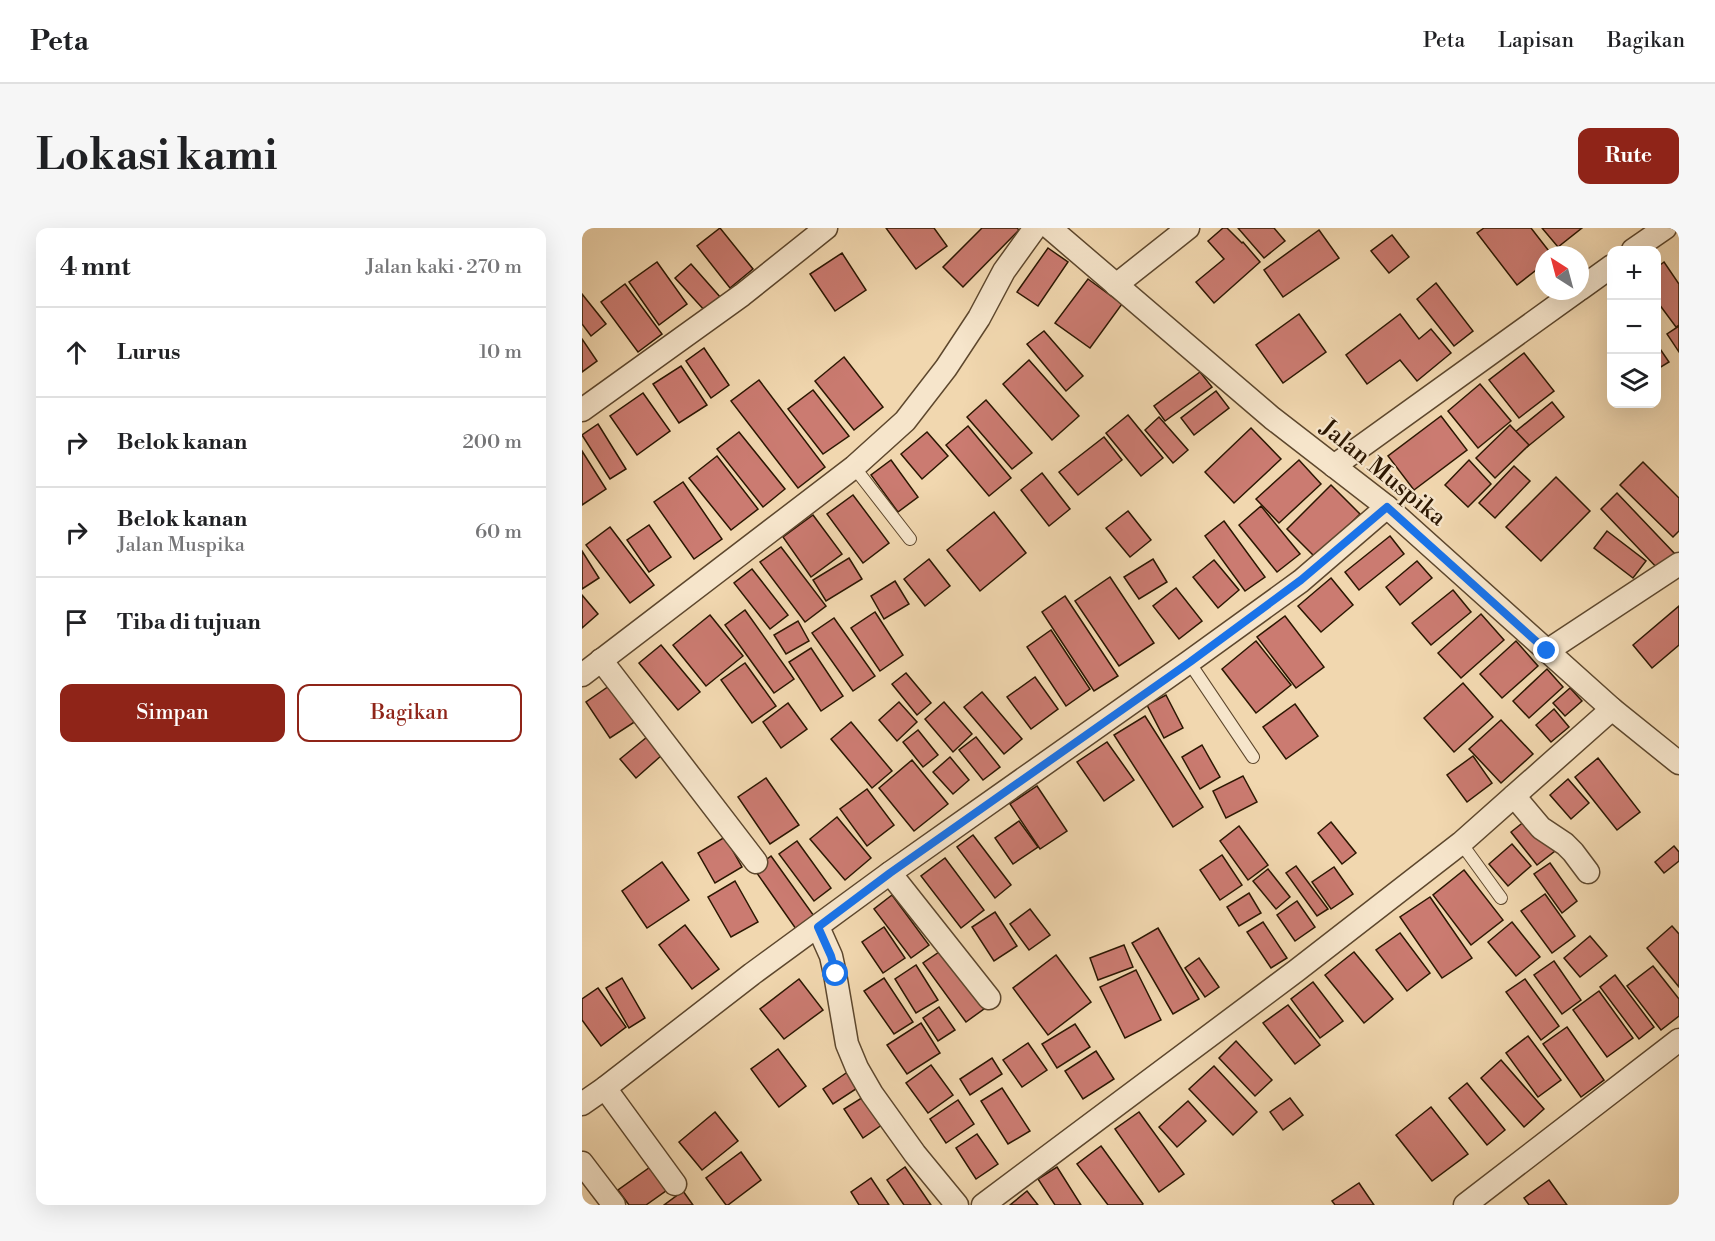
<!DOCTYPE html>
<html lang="id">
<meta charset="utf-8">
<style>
:root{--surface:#fff;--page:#f6f6f6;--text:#202124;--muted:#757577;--line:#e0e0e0;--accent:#8f2418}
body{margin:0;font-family:"Libre Bodoni",serif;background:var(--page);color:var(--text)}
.controls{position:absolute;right:18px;top:18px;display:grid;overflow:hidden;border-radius:12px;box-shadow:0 6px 24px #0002}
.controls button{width:54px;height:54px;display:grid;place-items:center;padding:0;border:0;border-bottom:2px solid var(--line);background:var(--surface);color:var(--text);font:30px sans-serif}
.compass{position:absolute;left:953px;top:18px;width:54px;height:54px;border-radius:50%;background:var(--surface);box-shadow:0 6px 24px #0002;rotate:324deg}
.stop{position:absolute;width:18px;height:18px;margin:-14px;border:4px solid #1a73e8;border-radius:50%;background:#fff}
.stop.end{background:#1a73e8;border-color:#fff;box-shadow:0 2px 6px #0008}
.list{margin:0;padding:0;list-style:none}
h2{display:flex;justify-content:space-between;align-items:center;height:78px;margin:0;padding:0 24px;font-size:26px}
h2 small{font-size:20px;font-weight:400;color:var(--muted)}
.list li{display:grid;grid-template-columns:39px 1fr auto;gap:18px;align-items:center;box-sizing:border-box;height:90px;padding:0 24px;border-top:2px solid var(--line)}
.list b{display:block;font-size:22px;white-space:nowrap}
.list p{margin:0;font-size:20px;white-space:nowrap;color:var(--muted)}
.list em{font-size:20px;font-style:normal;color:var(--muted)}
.actions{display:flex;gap:12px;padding:18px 24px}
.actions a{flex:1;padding:14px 0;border:2px solid var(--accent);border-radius:12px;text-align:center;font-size:21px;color:var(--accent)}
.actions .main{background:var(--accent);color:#fff}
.icon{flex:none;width:33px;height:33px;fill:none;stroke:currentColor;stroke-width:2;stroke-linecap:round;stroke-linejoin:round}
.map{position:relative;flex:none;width:1097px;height:977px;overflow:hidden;border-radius:12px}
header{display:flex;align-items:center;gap:36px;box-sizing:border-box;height:84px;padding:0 30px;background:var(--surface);border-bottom:2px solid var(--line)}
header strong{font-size:28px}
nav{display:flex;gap:33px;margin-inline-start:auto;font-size:21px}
.intro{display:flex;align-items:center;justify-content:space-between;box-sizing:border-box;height:144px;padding:0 36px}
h1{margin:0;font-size:42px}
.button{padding:15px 27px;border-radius:12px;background:var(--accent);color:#fff;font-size:21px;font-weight:700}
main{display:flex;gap:36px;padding:0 36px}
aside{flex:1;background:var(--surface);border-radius:12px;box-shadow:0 6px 24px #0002}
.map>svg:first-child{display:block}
.building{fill:#cb7b71;stroke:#2c1702;stroke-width:1.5}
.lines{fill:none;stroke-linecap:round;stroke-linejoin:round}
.service-casing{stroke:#5d472d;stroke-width:14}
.minor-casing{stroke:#5d472d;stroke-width:25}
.service{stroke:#f6e5cb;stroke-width:12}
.minor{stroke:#f6e5cb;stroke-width:22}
.route{stroke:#1a73e8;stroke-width:8}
.labels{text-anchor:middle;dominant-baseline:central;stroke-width:4.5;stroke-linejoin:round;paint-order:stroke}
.street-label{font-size:24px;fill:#2c1702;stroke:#f6e5cb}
</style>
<header>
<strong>Peta</strong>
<nav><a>Peta</a><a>Lapisan</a><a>Bagikan</a></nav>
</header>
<div class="intro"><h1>Lokasi kami</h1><a class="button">Rute</a></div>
<main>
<aside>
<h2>4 mnt<small>Jalan kaki · 270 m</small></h2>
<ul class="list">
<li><svg class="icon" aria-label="ahead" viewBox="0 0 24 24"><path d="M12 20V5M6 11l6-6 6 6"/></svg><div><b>Lurus</b></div><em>10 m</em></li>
<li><svg class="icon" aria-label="right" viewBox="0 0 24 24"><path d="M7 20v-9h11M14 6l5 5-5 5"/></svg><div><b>Belok kanan</b></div><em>200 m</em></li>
<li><svg class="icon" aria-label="right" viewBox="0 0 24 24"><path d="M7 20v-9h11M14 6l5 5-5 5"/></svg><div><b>Belok kanan</b><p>Jalan Muspika</p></div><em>60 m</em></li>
<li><svg class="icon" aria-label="arrive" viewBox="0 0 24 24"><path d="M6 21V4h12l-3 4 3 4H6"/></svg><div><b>Tiba di tujuan</b></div></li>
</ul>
<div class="actions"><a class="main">Simpan</a><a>Bagikan</a></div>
</aside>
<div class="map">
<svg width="1097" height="977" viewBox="0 0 1097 977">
<rect width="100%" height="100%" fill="#f1d7af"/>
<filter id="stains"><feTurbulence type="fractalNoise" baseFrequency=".00333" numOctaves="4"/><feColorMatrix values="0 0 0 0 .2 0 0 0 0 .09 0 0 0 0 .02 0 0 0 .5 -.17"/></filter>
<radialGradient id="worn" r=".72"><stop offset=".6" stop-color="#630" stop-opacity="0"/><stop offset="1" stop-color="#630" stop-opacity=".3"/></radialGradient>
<!-- building -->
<g class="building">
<polygon points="138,0 171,41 148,60 115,18"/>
<polygon points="304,0 352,0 365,18 334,41"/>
<polygon points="400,0 435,0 437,2 381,59 361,39"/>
<polygon points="641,0 645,0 660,15 661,14 678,34 632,75 614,54 642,31 626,13"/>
<polygon points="656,0 692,0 703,13 682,30"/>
<polygon points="902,0 949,0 970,27 962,27 962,36 935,57 895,5"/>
<polygon points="960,0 1000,0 976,19"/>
<polygon points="737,2 757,30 701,69 682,42"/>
<polygon points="810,7 827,29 807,45 789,23"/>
<polygon points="466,20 486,34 456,78 435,64"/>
<polygon points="260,25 284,62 253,83 228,46"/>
<polygon points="75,34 105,76 77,97 47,54"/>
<polygon points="1082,34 1097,56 1097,97 1094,99 1074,72 1074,40"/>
<polygon points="109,36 139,70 124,84 93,50"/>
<polygon points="506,51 540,76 508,120 473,95"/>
<polygon points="854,55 891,103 872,118 835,71"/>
<polygon points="43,56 80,106 56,124 19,74"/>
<polygon points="0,66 24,96 9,108 0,96"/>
<polygon points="717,86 744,124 701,155 674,117"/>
<polygon points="818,86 837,111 849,101 869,125 835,153 818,132 785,156 764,127"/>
<polygon points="1097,98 1097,124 1085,106"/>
<polygon points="462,103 501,148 484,163 445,116"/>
<polygon points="0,111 15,133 0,144"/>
<polygon points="1074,115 1087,134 1074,142"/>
<polygon points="122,120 147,157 129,170 104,133"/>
<polygon points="942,125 972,163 937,190 907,152"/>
<polygon points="262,129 301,179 272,202 233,153"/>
<polygon points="447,132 497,188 470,212 421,156"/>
<polygon points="99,138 125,177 97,195 71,156"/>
<polygon points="618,144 630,159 583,193 572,178"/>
<polygon points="177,152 243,239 216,260 149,173"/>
<polygon points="898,156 929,193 896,220 866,183"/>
<polygon points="231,162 267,208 241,226 206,181"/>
<polygon points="634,163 647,180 612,207 599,190"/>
<polygon points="61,165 88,203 55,227 28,188"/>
<polygon points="404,172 450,225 430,241 385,189"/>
<polygon points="970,174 982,189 945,219 933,204"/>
<polygon points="546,187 581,230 559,248 524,205"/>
<polygon points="859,188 885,222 832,262 806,228"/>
<polygon points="577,189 606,222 591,235 563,202"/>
<polygon points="16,196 44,241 28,251 0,207"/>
<polygon points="928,197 947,217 913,250 894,230"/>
<polygon points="386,198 429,250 407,268 364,217"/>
<polygon points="669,200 699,231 652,275 623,244"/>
<polygon points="157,204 203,261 181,279 135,221"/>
<polygon points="345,204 366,228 340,251 319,226"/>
<polygon points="522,209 540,232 496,267 477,244"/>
<polygon points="0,223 24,261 0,277"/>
<polygon points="135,228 176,281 149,302 107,250"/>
<polygon points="309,232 336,269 316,284 289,247"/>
<polygon points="717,232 739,256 697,295 674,271"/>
<polygon points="887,232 909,256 886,279 863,257"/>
<polygon points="1061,234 1097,270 1097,303 1091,309 1038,257"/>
<polygon points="932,238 948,253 913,290 897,275"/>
<polygon points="460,245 488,281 467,298 439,262"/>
<polygon points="974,249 1008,283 959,333 924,299"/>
<polygon points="101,254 140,311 112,331 72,274"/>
<polygon points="749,257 778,286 734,330 705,301"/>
<polygon points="1035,265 1093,326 1077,342 1019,281"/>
<polygon points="271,267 307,315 281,335 245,286"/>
<polygon points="679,278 718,326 695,344 657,297"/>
<polygon points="546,283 569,312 548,329 524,300"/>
<polygon points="412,284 444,325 398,363 365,322"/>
<polygon points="231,287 260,326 229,349 201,309"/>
<polygon points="642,293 683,349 663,363 623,308"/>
<polygon points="67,297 89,329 67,344 45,312"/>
<polygon points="28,299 72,357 48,375 4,317"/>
<polygon points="1025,303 1064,333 1051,350 1012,320"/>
<polygon points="808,308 822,326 777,362 763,344"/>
<polygon points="199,319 244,378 223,394 178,334"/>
<polygon points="0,323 17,350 0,361"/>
<polygon points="267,330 280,351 244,373 231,352"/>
<polygon points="347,331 368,358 343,378 322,351"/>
<polygon points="571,331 585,354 557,371 542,349"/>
<polygon points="632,332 657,362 636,380 611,349"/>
<polygon points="835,333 850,350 818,377 804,359"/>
<polygon points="170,341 206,387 188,401 152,355"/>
<polygon points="528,349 572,415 537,438 493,373"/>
<polygon points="749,350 771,377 739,404 716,378"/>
<polygon points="313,353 327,376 302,391 289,368"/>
<polygon points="594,360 620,393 597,411 571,378"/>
<polygon points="871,362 889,384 849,417 830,395"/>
<polygon points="0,367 16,386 0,400"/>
<polygon points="483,368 536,448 512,463 460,384"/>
<polygon points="1097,378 1097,417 1070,440 1051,417"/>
<polygon points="163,382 212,451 192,465 143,397"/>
<polygon points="293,384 321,427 298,443 269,400"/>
<polygon points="899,386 922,412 879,450 856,425"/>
<polygon points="128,387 161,428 124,458 91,417"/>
<polygon points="703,388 742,439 714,460 675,409"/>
<polygon points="252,390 293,448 271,463 230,405"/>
<polygon points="216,393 227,413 204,426 192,407"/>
<polygon points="469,402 508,461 484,478 445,419"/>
<polygon points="674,413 709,457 674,485 640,441"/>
<polygon points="934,413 956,438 920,470 898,446"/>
<polygon points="79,417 118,464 96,482 57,435"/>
<polygon points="229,420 261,468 239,483 207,434"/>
<polygon points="163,435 194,478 170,495 139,452"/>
<polygon points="965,441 981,459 947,490 931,473"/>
<polygon points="324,445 349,475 335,487 310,456"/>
<polygon points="453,449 476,481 449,501 425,469"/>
<polygon points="881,455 911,489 872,524 842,490"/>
<polygon points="30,456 54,493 28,510 4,474"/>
<polygon points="988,460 1000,473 983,488 971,475"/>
<polygon points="400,464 440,511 422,526 382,479"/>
<polygon points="584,467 601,500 582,510 565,477"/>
<polygon points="317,474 335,494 315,513 297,492"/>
<polygon points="362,474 390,506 371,524 343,491"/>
<polygon points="206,475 225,501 199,520 181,494"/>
<polygon points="713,476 736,508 704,531 681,499"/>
<polygon points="972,481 987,499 969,514 954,497"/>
<polygon points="563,488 621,579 591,599 532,507"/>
<polygon points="919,492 951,526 919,555 887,521"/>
<polygon points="269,494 310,543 290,560 249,511"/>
<polygon points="336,502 356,527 341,539 321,514"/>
<polygon points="65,509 80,527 54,550 38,531"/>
<polygon points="394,509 418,539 401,552 377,522"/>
<polygon points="525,514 552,552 522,573 495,534"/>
<polygon points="620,517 638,549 618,561 600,529"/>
<polygon points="891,528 910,555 885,574 865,547"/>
<polygon points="368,529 387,552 371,566 351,544"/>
<polygon points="1016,530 1058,584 1035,602 993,549"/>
<polygon points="330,532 366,576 332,603 297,560"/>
<polygon points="661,548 675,574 644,590 631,563"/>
<polygon points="184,550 217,597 188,616 156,569"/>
<polygon points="986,551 1007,575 989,591 968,567"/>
<polygon points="455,558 485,603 458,621 428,576"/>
<polygon points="285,561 312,597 285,618 258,581"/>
<polygon points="255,589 289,630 263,652 228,611"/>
<polygon points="948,589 973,623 955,637 929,604"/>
<polygon points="437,593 456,619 431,636 413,610"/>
<polygon points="749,594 774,625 760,636 736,605"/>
<polygon points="657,598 686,637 666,652 638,613"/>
<polygon points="391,607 429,657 413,670 375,619"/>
<polygon points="143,609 160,639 133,655 116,625"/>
<polygon points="215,613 249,660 232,673 197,626"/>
<polygon points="930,616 949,638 926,658 907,636"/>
<polygon points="1092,618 1097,624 1097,633 1082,645 1073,634"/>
<polygon points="640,627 660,657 638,672 618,642"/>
<polygon points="189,628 232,688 214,701 172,641"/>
<polygon points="363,630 402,682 379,700 339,648"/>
<polygon points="80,634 107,672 65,700 40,663"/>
<polygon points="968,635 995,673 980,685 952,646"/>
<polygon points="714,638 746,681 735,688 704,645"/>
<polygon points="752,639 771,666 749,681 730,654"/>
<polygon points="686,641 708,669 694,681 671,653"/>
<polygon points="882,642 921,692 889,717 851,667"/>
<polygon points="153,653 176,694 149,709 126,669"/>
<polygon points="667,665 679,685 657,698 645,679"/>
<polygon points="963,666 993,708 970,725 939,683"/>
<polygon points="310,667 347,717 329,730 292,681"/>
<polygon points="848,669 890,730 860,750 818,689"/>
<polygon points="715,673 733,699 713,713 695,687"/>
<polygon points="448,681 468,707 447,722 428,696"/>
<polygon points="413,684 435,718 412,733 390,699"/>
<polygon points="681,694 705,730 689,740 665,704"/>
<polygon points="930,694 958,729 934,748 906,714"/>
<polygon points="103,697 137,741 110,761 77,717"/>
<polygon points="1090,698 1097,706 1097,759 1065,720"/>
<polygon points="302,699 323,730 301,745 280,714"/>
<polygon points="576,700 617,771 591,786 550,715"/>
<polygon points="818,705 848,745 825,763 794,722"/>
<polygon points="1008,708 1025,728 998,749 982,730"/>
<polygon points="542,717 551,739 516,752 508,730"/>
<polygon points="363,720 406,778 384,794 341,735"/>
<polygon points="772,724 811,771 782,795 743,747"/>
<polygon points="474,727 509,774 466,807 431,760"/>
<polygon points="617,730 637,759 623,769 603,740"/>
<polygon points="972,733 999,772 980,786 952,747"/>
<polygon points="334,737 356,772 334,785 313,751"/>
<polygon points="1071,738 1097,771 1097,788 1079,802 1045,758"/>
<polygon points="554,742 579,792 543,810 518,759"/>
<polygon points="1033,747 1072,799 1057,811 1018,759"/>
<polygon points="40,750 63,790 47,800 24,760"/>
<polygon points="302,750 331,794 312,806 282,763"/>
<polygon points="217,751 241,782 202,811 178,781"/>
<polygon points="943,751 977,798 959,812 924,764"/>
<polygon points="731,754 761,793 738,810 709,771"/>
<polygon points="16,760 44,799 19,818 0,792 0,771"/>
<polygon points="1017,763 1051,810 1025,829 991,782"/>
<polygon points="706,777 738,817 713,836 681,795"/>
<polygon points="357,779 373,802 356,813 341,790"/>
<polygon points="339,795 358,825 325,846 305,817"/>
<polygon points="493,796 508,819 475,840 460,816"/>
<polygon points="985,799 1022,852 999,869 961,816"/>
<polygon points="946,808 979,852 956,869 924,825"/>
<polygon points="654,813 690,852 673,868 637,830"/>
<polygon points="446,815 465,842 440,859 421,832"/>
<polygon points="196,821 224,858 197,879 169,841"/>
<polygon points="514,823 532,851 501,871 483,843"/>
<polygon points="410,830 420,846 388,867 378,851"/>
<polygon points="919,832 962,881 942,899 899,850"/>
<polygon points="349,837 371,867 346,885 324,855"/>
<polygon points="632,838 675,884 651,907 607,861"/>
<polygon points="270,841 280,857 251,876 241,861"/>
<polygon points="885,855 923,902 905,917 867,870"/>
<polygon points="420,860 448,903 426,916 399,873"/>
<polygon points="286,866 304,894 281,910 262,881"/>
<polygon points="708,870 721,887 701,902 688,884"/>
<polygon points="376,872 392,896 364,915 348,891"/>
<polygon points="606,873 624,893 595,919 577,899"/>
<polygon points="849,879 886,926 850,953 814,907"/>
<polygon points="133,884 156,913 120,942 97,914"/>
<polygon points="557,884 602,946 577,964 533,901"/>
<polygon points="395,906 416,936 394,951 374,920"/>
<polygon points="519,918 561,976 560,977 526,977 495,936"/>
<polygon points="159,924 179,952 146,977 144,977 124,950"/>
<polygon points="71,937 88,960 64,977 47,977 36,962"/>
<polygon points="323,939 349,977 322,977 305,952"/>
<polygon points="475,939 499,977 473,977 456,951"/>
<polygon points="289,950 307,977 277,977 269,964"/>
<polygon points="967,952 985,977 947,977 942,970"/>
<polygon points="777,955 792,977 753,977 750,973"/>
<polygon points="101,963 111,977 82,977"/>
<polygon points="445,963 456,977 428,977"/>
</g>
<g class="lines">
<!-- service casing -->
<g class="service-casing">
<g id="service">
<polyline points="272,239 328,311"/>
<polyline points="607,434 671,529"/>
<polyline points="879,615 919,670"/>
</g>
</g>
<!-- minor casing -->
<g class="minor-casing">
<g id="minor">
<polyline points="468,0 690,190 805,279 1030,481 1097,535"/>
<polyline points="1051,22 1083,0"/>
<polyline points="534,57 606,0"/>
<polyline points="998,61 1030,38"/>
<polyline points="0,182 160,67 244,0"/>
<polyline points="752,238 995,63"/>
<polyline points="965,423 1097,336"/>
<polyline points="19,432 174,634"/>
<polyline points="0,447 272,239 323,193 364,140 397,90 422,43 453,0"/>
<polyline points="932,568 959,600 983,616 991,624 1006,644"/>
<polyline points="308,645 407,770"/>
<polyline points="236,699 249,728 253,746 265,816 275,840 290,866 333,926 375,977"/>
<polyline points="23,860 93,956"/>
<polyline points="0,876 23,860 170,746 308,645 607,434 719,353 805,279"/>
<polyline points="0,935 32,977"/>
<polyline points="401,977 714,743 879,615 1030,481"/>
<polyline points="883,977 1097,812"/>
</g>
</g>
<!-- service -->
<use href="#service" class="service"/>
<!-- minor -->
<use href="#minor" class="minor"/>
</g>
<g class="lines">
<!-- route -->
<polyline class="route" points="254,746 249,728 236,699 308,645 608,434 719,352 805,279 965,423"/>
</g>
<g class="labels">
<!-- street labels -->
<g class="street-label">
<text transform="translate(801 245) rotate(39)">Jalan Muspika</text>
</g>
</g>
<rect width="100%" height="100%" filter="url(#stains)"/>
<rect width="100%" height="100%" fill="url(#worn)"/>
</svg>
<div class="controls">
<button>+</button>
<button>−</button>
<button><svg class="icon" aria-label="layers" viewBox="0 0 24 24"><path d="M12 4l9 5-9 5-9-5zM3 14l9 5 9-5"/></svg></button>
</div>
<svg class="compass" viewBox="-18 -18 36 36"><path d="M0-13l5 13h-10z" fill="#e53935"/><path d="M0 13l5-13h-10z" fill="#757577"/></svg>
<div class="stop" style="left:254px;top:746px"></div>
<div class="stop end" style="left:965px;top:423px"></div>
</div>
</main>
